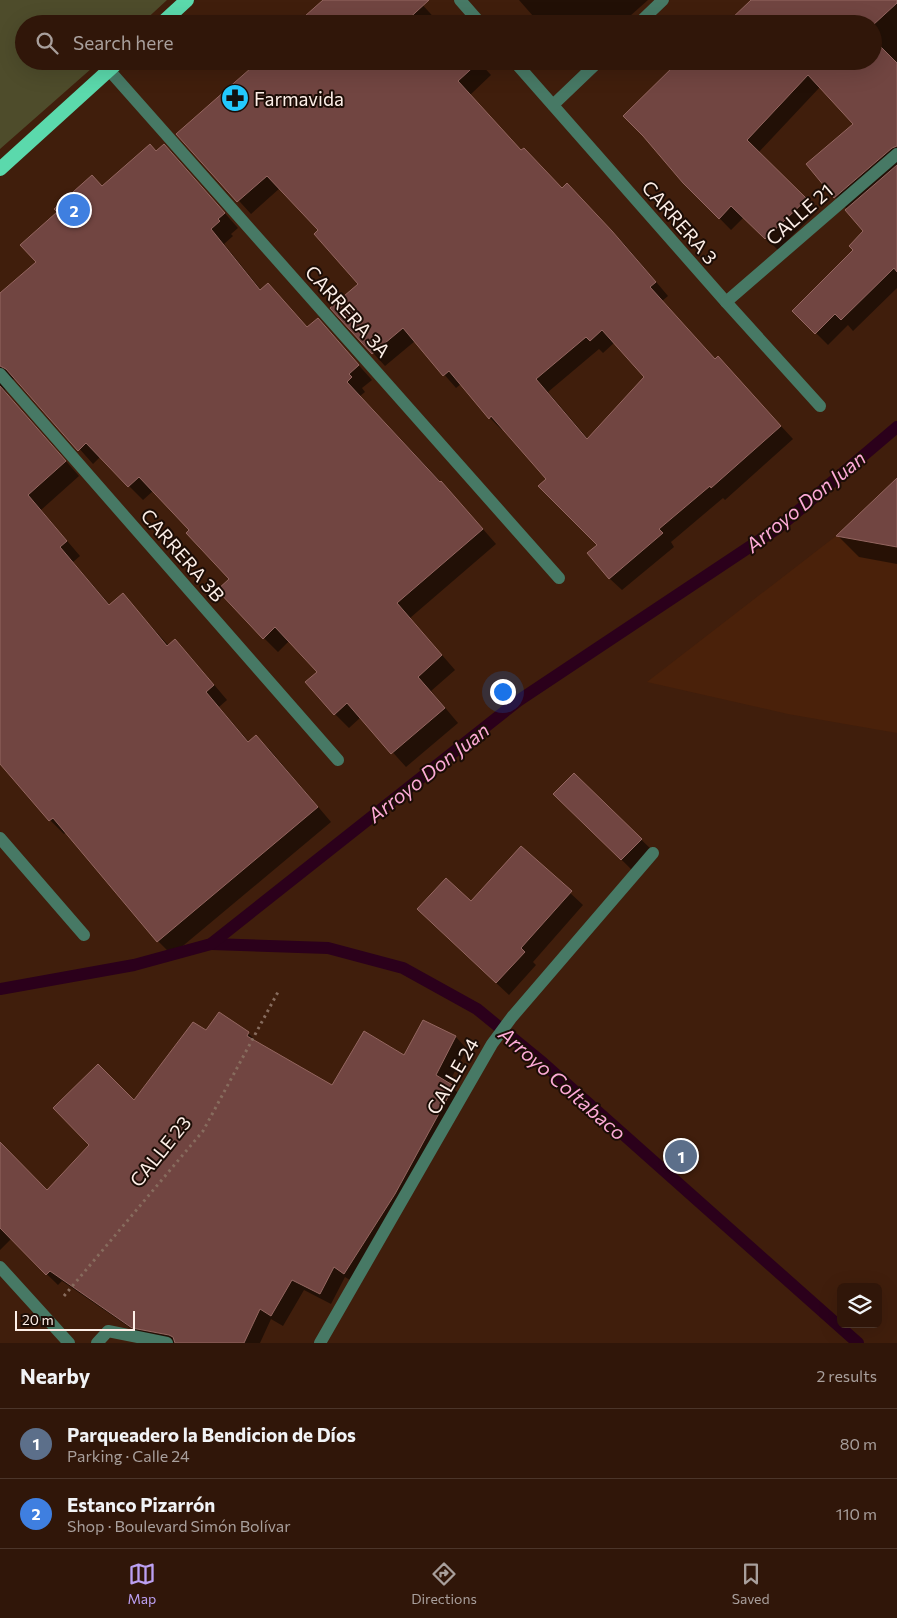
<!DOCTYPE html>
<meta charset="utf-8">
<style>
:root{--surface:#301609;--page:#3c2317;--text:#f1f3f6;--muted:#a89f9c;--line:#4b352a;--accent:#bca0f2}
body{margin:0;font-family:Commissioner,sans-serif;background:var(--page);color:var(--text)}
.controls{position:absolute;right:15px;bottom:15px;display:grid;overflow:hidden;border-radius:8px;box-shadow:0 5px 20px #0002}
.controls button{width:45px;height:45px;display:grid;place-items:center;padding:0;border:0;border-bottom:1px solid var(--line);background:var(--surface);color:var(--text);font:25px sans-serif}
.scale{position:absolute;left:15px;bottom:12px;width:120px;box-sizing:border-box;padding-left:5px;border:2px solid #fdefe8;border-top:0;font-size:14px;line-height:18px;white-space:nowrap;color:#fdefe8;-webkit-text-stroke:4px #1c0d06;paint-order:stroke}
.you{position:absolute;left:502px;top:691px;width:18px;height:18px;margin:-12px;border:4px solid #fff;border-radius:50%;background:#1a73e8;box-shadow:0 0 0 8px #1a73e833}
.badge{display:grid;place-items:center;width:32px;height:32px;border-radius:50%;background:var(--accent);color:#fff;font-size:16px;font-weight:700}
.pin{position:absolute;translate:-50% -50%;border:2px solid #fff;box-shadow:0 1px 5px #0006}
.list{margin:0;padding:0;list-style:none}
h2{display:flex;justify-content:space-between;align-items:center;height:65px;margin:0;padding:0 20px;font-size:21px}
h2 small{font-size:16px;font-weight:400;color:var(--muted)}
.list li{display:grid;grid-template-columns:32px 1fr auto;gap:15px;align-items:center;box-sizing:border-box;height:70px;padding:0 20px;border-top:1px solid var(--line)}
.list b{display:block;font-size:19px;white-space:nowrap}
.list p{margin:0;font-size:16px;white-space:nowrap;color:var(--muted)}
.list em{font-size:16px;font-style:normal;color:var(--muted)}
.icon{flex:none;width:28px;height:28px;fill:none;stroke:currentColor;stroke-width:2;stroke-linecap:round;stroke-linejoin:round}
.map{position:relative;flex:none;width:897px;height:1343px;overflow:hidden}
.search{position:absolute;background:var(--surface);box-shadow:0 5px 20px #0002;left:15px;right:15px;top:15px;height:55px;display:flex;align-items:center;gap:12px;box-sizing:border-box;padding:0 18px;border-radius:28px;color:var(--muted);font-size:19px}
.sheet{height:205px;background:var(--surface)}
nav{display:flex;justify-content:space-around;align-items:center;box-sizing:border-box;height:70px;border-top:1px solid var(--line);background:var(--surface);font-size:14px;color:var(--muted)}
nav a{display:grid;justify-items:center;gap:2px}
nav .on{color:var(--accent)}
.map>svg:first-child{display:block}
.built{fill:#4a210a}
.green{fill:#4e4c2b}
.shadow{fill:#0007;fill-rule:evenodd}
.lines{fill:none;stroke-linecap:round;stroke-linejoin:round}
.stream{stroke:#2b001b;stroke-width:12}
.building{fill:#714541;stroke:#946660;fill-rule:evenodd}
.path{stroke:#876c5e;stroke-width:3;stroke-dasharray:2.5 4;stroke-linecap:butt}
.minor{stroke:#477965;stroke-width:12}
.trunk{stroke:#5bd9ac;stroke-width:14}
.labels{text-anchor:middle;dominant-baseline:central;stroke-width:4;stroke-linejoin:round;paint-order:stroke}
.poi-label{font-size:19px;fill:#fdefe8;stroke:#1c0d06;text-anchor:start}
.street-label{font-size:19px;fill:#fdefe8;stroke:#1c0d06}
.water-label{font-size:20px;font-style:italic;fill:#fdaad7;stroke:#1c0d06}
</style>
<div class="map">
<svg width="897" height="1343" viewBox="0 0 897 1343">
<rect width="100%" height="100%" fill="#401e0c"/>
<!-- built -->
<polygon class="built" points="836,536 897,546 897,733 788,714 647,682"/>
<!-- green -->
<polygon class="green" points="0,0 167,0 141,24 24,24 24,61 100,61 0,149"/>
<!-- shadow -->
<g class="shadow">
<polygon points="325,0 418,0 440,24 298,24"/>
<polygon points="519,0 648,0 621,24 540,24"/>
<polygon points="753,0 897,0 897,288 853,331 848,325 828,345 794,311 855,250 864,231 847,209 835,197 855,124 820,87 758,153 817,211 778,250 744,217 731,230 684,182 677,65 873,61 873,24 728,24"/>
<path d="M478 61 491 75 470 95 521 151 562 189 579 197 625 245 668 296 662 301 716 360 730 371 793 439 725 500 723 498 671 542 674 547 622 590 609 578 599 545 547 479 504 429 502 430 490 418 461 384 456 388 415 341 385 366 332 308 360 284 320 230 280 188 251 214 178 134ZM615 342 646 377 588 439 548 392 599 349 603 353Z"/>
<polygon points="157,152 178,160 238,228 231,234 233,236 224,244 261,290 268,285 308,328 318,320 372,380 362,388 365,392 360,396 455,497 496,544 410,618 455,670 431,691 458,723 406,767 361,717 349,728 335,714 319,672 289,641 278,652 264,638 231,579 191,530 153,491 143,500 100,457 93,464 19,381 14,379 8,382 5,390 8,395 79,476 41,510 80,556 73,562 110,605 123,595 169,646 175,641 189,655 227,700 219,707 249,742 256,736 270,750 331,822 172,955 158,941 67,832 64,834 50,820 0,762 0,295 37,262 103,187"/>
<polygon points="897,480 897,564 859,557 838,536"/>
<polygon points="574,775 654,852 634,872 567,806"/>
<polygon points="522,848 583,905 533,962 536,965 509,995 431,922 471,903"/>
<polygon points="219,1013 248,1033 260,1045 332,1086 405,1057 424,1021 456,1037 467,1049 448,1084 464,1098 356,1284 345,1277 331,1304 304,1290 283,1326 271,1319 260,1343 168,1343 145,1338 62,1281 58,1285 11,1239 0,1250 0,1144 47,1192 134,1102 206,1032"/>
</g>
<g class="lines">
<!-- stream -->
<g class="stream">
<polyline points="211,944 328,948 403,968 477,1009 543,1063 858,1343"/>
<polyline points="0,989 134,965 211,944 518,701 778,528 897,427"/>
</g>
</g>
<!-- building -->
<g class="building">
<polygon points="323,0 429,0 403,24 296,24"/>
<polygon points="751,0 897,0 897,3 873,25 873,24 730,24 728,22"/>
<polygon points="873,39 897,63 897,146 892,148 834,198 806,164 853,124 808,75 747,140 807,199 765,239 731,206 719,219 683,183 643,136 623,116 679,61 873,61"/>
<path d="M259 61H480L458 81 521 150 524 148 562 188 567 183 612 231 656 282 650 287 715 359 718 356 781 426 711 488 710 486 659 529 663 533 609 579 587 553 597 545 538 486 546 479 491 416 489 419 449 371 443 376 403 328 372 354 330 308 358 284 314 234 318 230 267 176 237 202 176 134ZM602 330 644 377 587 439 536 379 586 337 590 341Z"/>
<polygon points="150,144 156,151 164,144 225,213 218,219 220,221 211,229 260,290 268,283 307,327 318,318 359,365 349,374 352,377 347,382 440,482 441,481 483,529 397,603 442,655 418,677 445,708 391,754 347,703 334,715 305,682 317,672 275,627 263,639 217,590 229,579 186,533 189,530 139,477 128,487 86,443 78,451 6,369 0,366 0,293 36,262 20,245 57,212 54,209 92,175 102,186"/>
<polygon points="897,165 897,272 894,268 841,320 835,314 815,334 792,311 853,250 849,246 863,231 845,210"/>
<polygon points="0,386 66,461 28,495 67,541 60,547 109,605 123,593 167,646 175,639 214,685 206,692 248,742 256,735 318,807 157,942 53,818 49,821 0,764"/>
<polygon points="897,478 897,547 836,536"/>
<polygon points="574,773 642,839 621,860 553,794"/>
<polygon points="521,846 572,891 521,948 525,952 496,983 417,909 446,878 471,901"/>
<polygon points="219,1012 249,1032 247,1036 332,1085 364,1031 404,1055 423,1020 456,1036 436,1075 454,1086 395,1194 344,1274 334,1267 320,1294 292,1280 271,1316 260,1309 244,1343 175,1343 173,1337 169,1335 132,1328 50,1271 46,1275 0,1228 0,1142 47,1190 89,1145 53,1108 98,1064 134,1100 193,1022 206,1030"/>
</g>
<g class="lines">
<!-- path -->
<polyline class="path" points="64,1296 203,1131 278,992"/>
<!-- minor -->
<g class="minor">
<polyline points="460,0 481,24"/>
<polyline points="638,24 663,0"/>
<polyline points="514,61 726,302 820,406"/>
<polyline points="109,70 559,578"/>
<polyline points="553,105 599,61"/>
<polyline points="726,302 897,154"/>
<polyline points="0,374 338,760"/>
<polyline points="0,838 84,935"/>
<polyline points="0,1267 69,1343"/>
<polyline points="97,1343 108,1331 167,1343"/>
<polyline points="320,1343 492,1044 512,1017 653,853"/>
</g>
<!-- trunk -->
<g class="trunk">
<polyline points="161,24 187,0"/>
<polyline points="0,169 119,61"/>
</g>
</g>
<!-- icons -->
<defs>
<g id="pharmacy-disc" transform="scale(1.4375)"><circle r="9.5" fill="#23c9fe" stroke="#1c0d06"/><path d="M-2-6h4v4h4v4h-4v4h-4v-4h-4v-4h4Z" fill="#111"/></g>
</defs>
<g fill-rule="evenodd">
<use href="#pharmacy-disc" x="235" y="98"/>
</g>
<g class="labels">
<!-- poi labels -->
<g class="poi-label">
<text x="254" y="98">Farmavida</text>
</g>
<!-- street labels -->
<g class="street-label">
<text transform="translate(799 214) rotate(-41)">CALLE 21</text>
<text transform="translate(680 222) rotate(49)">CARRERA 3</text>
<text transform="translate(348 311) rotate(48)">CARRERA 3A</text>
<text transform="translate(183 555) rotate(49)">CARRERA 3B</text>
<text transform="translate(452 1076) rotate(-60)">CALLE 24</text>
<text transform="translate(160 1151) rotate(-51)">CALLE 23</text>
</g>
<!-- water labels -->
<g class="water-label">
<text transform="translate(805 501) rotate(-39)">Arroyo Don Juan</text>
<text transform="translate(428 772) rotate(-38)">Arroyo Don Juan</text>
<text transform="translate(563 1083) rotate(41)">Arroyo Coltabaco</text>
</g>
</g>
</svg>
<div class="controls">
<button><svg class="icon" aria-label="layers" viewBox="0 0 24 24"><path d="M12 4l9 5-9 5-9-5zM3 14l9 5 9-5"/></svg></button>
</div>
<div class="scale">20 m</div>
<div class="you"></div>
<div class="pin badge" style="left:681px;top:1156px;background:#5c6f8a">1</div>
<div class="pin badge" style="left:74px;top:210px;background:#3f7fe0">2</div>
<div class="search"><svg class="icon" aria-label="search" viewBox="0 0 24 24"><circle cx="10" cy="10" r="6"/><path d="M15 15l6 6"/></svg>Search here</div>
</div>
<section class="sheet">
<h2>Nearby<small>2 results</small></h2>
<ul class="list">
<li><span class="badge" style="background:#5c6f8a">1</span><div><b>Parqueadero la Bendicion de Díos</b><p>Parking · Calle 24</p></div><em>80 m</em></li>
<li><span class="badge" style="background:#3f7fe0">2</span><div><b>Estanco Pizarrón</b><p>Shop · Boulevard Simón Bolívar</p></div><em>110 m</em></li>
</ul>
</section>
<nav>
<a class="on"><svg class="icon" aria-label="map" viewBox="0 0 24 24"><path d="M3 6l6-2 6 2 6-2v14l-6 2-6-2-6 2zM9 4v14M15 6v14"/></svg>Map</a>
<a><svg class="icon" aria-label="directions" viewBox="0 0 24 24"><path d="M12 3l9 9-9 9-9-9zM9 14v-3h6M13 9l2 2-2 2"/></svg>Directions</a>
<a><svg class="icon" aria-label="saved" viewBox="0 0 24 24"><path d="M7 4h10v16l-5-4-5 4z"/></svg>Saved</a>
</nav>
